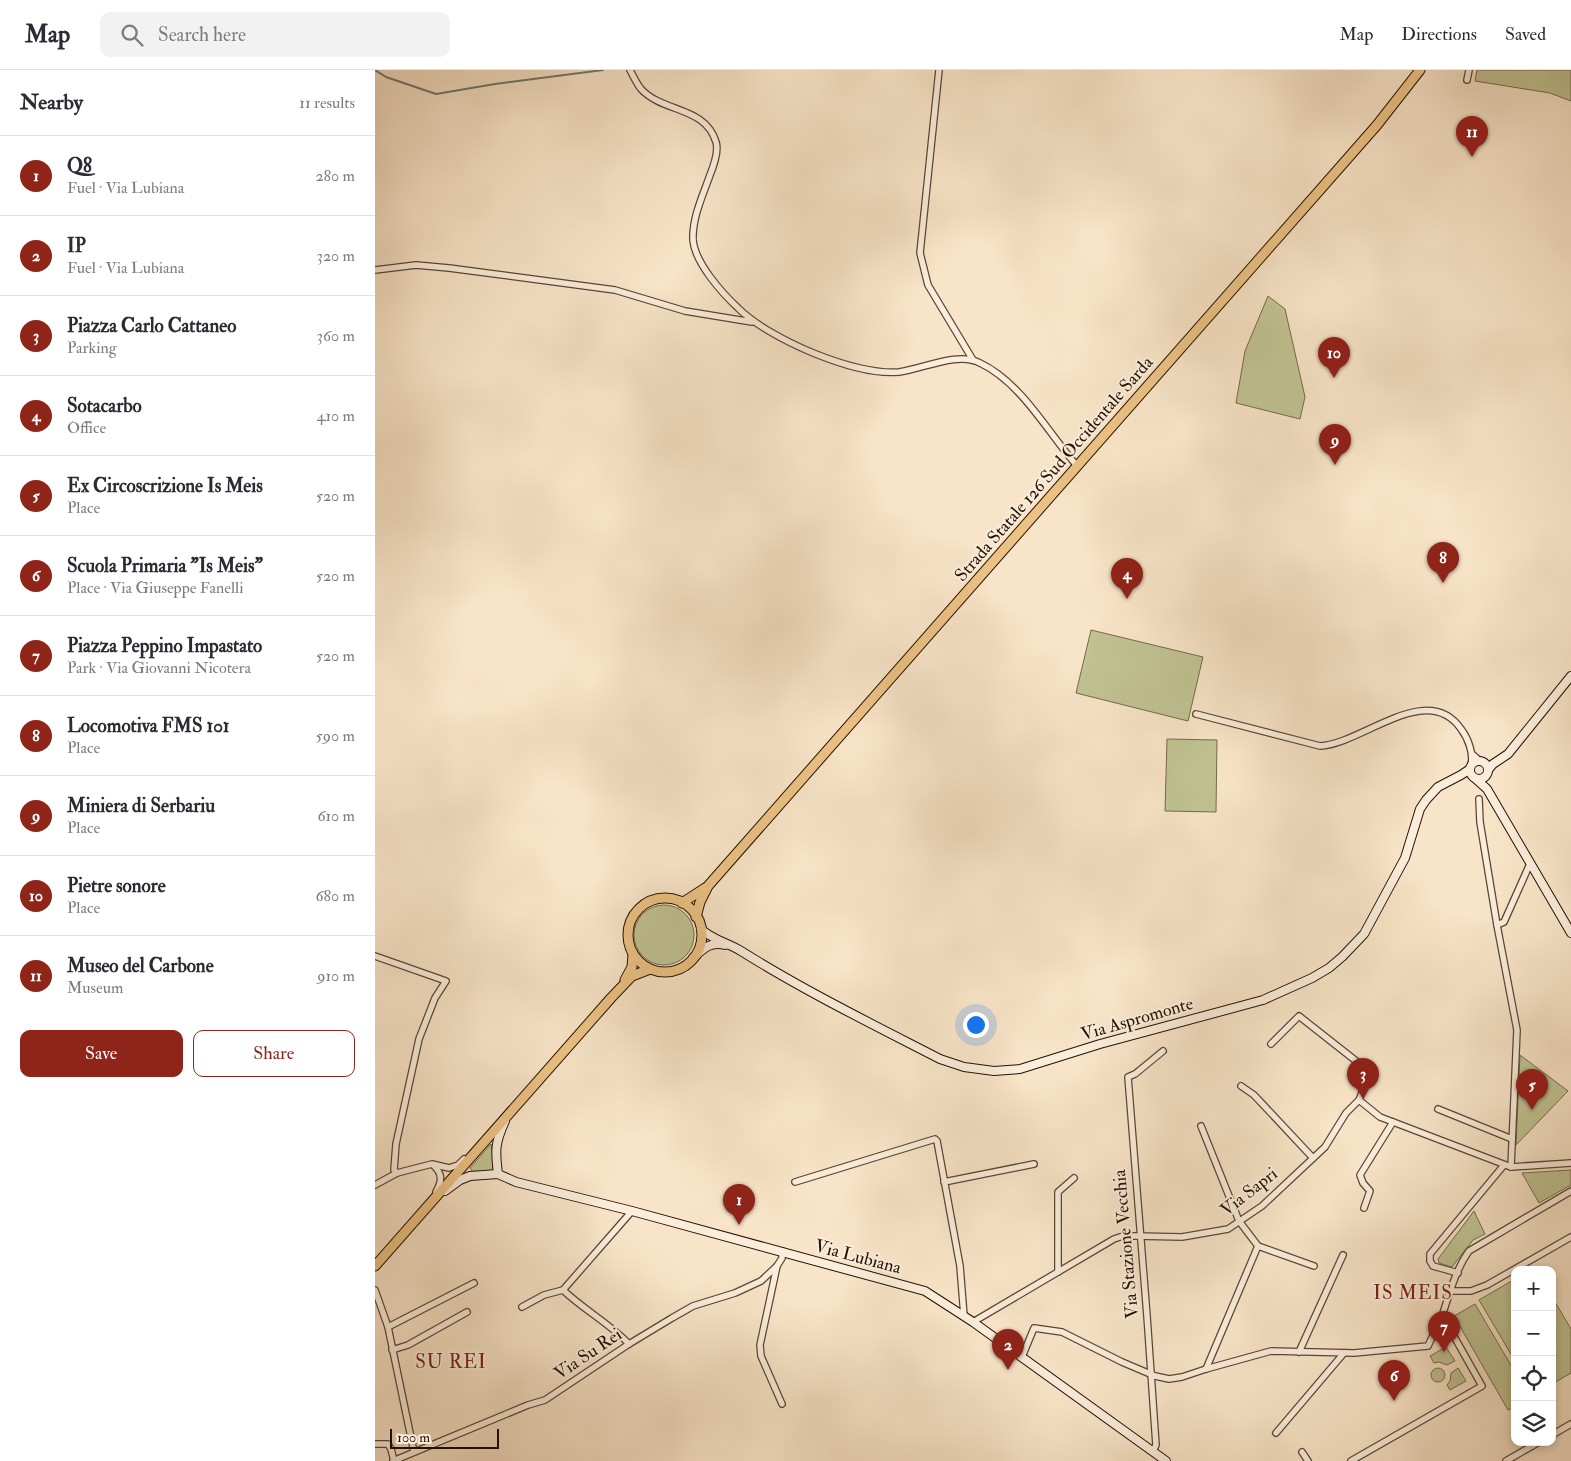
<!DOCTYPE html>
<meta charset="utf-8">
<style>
:root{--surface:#fff;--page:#f2f2f3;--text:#2b2b33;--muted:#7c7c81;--line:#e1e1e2;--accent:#8f2418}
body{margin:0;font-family:"IM FELL Double Pica",serif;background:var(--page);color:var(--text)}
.controls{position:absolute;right:15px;bottom:15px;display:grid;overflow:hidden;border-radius:10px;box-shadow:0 2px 8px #0003}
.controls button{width:45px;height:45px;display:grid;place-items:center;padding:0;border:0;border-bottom:1px solid var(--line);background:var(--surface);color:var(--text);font:25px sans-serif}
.scale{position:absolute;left:15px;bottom:12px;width:109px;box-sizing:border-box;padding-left:5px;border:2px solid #271000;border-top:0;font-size:14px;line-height:18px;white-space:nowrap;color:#271000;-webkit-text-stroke:4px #faeddb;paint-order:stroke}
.you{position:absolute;left:600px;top:954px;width:18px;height:18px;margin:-12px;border:4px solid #fff;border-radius:50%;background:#1a73e8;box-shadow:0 0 0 8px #1a73e833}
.badge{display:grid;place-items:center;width:32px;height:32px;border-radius:50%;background:var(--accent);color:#fff;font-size:16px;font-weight:700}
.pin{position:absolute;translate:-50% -41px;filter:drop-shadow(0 1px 2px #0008)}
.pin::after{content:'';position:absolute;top:26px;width:18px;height:15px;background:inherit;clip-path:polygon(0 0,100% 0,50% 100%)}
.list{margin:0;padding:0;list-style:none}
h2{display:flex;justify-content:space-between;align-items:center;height:65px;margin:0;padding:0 20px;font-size:21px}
h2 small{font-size:16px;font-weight:400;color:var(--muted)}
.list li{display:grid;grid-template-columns:32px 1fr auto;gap:15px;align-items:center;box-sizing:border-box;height:80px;padding:0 20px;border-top:1px solid var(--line)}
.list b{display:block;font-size:19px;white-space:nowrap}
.list p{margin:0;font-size:16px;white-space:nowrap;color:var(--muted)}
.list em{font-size:16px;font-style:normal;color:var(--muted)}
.actions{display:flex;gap:10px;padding:15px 20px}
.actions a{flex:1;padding:11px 0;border:1px solid var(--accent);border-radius:10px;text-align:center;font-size:18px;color:var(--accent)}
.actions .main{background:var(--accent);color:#fff}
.icon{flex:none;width:28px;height:28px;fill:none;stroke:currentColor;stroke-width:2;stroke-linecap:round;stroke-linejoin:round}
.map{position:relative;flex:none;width:1196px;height:1391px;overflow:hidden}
header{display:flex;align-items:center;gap:30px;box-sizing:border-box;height:70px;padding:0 25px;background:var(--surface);border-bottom:1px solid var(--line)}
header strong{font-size:24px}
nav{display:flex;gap:28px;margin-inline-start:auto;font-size:18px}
.search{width:350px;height:45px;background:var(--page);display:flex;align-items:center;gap:12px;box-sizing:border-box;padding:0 18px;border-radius:10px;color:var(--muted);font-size:19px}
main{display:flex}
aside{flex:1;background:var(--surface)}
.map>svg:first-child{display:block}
.green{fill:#c1c393;stroke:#746a4a}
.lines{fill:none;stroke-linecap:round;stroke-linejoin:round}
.stream{stroke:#6e786e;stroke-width:2}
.street-casing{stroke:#5b4532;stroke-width:8}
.secondary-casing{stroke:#271000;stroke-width:10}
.primary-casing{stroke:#271000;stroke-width:11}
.street{stroke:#faeddb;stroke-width:5.5}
.secondary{stroke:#faeddb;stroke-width:8}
.primary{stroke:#ecc284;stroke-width:9}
.labels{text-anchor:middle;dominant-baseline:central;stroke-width:4;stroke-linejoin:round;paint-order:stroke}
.street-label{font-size:18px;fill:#271000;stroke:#faeddb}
.neighbourhood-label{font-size:19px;letter-spacing:1px;fill:#7a1f14;stroke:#faeddb}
</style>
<header>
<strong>Map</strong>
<div class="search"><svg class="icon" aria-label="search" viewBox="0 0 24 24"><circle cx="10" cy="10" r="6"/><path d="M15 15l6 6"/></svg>Search here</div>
<nav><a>Map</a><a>Directions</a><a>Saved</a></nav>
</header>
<main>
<aside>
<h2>Nearby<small>11 results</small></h2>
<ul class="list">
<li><span class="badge">1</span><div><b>Q8</b><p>Fuel · Via Lubiana</p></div><em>280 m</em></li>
<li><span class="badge">2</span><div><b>IP</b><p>Fuel · Via Lubiana</p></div><em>320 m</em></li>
<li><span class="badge">3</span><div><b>Piazza Carlo Cattaneo</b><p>Parking</p></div><em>360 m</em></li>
<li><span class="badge">4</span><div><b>Sotacarbo</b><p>Office</p></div><em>410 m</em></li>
<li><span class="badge">5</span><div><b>Ex Circoscrizione Is Meis</b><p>Place</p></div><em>520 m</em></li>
<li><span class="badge">6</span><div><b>Scuola Primaria &quot;Is Meis&quot;</b><p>Place · Via Giuseppe Fanelli</p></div><em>520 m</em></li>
<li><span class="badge">7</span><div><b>Piazza Peppino Impastato</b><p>Park · Via Giovanni Nicotera</p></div><em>520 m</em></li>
<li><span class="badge">8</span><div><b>Locomotiva FMS 101</b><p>Place</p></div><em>590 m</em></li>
<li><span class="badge">9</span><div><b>Miniera di Serbariu</b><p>Place</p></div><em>610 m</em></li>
<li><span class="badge">10</span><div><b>Pietre sonore</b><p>Place</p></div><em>680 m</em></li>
<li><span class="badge">11</span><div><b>Museo del Carbone</b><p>Museum</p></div><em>910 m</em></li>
</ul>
<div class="actions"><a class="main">Save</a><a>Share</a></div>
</aside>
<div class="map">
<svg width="1196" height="1391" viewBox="0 0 1196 1391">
<rect width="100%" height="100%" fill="#f8e4c8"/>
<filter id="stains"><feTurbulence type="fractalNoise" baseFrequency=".004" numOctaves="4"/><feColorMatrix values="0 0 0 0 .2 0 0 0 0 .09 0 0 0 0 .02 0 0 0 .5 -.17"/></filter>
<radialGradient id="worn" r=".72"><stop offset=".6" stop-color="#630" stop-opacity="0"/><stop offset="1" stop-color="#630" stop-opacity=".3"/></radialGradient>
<!-- green -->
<g class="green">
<polygon points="1102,0 1196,0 1196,31 1175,23 1100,11"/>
<polygon points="893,226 910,239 930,327 925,349 861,333 870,281"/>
<polygon points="716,560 828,587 813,651 701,623"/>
<polygon points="792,669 842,670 841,742 790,741"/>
<circle cx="289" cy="865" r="30"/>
<polygon points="1145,985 1193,1021 1141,1075"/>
<polygon points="116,1074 120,1095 119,1101 98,1102 95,1098"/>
<polygon points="1196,1100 1196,1115 1164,1133 1147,1103"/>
<polygon points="1099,1141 1110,1164 1098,1170 1077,1197 1064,1193 1063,1189"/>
<polygon points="1140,1209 1140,1291 1104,1230"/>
<polygon points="1177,1227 1196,1259 1196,1303 1177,1314"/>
<polygon points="1100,1234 1140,1302 1140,1337 1133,1340 1079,1246"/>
<polygon points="1071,1277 1080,1291 1072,1295 1064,1292 1059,1293 1055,1286"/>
<circle cx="1063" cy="1305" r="7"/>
<polygon points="1083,1298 1091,1311 1075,1320 1072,1315 1075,1311 1076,1303"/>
</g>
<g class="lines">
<!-- stream -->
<polyline class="stream" points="0,0 11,7 61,24 120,14 228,0"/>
<!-- street casing -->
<g class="street-casing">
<g id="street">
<path d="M255 0C258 6 262 14 266 19 288 43 330 36 341 72 344 81 339 95 335 105 328 125 317 148 318 170 320 193 347 223 363 238 394 269 480 306 524 302 548 299 583 281 605 293 647 313 673 363 703 397"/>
<polyline points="564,0 545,183 553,215 598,290"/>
<polyline points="1092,10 1094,0"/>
<polyline points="0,200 41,195 74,198 240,220 310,241 377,252"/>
<path d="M821 644 945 676C987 674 1052 610 1086 659 1093 668 1099 684 1096 695"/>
<polyline points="1097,684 1105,691"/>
<polyline points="1104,729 1105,752 1122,855"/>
<polyline points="0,886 71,911 60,928 44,969 21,1074 19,1100 22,1103"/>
<polyline points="896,974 924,946 990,998 993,1008 984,1030"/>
<polyline points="866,1016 879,1025 938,1088"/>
<polyline points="1063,1039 1137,1069"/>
<polyline points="826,1056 864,1151 883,1176 939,1196"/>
<path d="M58 1095C68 1104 67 1111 61 1122"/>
<polyline points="1136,1097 1142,960 1122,855 1129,852 1154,796 1156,795"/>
<polyline points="420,1112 560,1069 562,1071 585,1196 589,1246"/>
<polyline points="569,1112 659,1094"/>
<polyline points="0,1115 22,1103 57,1094 74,1098 83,1095 89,1089"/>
<polyline points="989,1138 995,1121 988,1113 985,1105 1018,1052"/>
<polyline points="402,1196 385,1275 386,1286 407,1334"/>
<polyline points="683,1202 683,1122 699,1108"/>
<polyline points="1083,1203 1058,1196 1055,1191 1055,1184 1129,1095"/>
<polyline points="0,1220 13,1257 39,1382"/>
<path d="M188 1220C209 1240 234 1253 254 1274"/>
<polyline points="1075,1221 1096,1221 1112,1215 1196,1167"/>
<polyline points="147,1237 169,1225 188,1220 257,1141"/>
<polyline points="598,1252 739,1169 748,1166 760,1166 807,1167 853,1159 887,1136 950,1077 971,1043 984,1030 1005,1047 1136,1097 1196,1093"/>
<polyline points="13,1257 99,1213"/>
<polyline points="17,1280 33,1275 92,1242"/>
<polyline points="924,1282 968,1185"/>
<path d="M647 1287 659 1258 687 1262 747 1292 780 1306 794 1309 807 1307 831 1299 896 1281 979 1283 1053 1276C1058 1265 1064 1254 1068 1243 1075 1222 1081 1199 1094 1181L1196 1121"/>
<polyline points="831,1299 883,1176"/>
<polyline points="901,1363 969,1283"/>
<polyline points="1177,1365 1196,1354"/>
<polyline points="0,1374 13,1374 16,1379 19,1391"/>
<polyline points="778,1381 781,1375 772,1246 753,1007 760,1004 788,981"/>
<polyline points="927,1382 933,1391"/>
<polyline points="18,1391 153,1335 170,1330 254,1274 297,1248 318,1236 360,1223 386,1211 402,1196 407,1188 407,1181"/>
<polyline points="976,1391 1107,1316 1067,1245"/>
<polyline points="1131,1391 1164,1372"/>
</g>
</g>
<!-- secondary casing -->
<g class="secondary-casing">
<g id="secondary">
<circle cx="1104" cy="700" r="9"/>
<polyline points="1113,700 1118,694 1133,684 1196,606"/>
<polyline points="1101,709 1112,719 1196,863"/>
<path d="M326 859C336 869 353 873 366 881 430 921 497 954 565 989L589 997 619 1001 645 999 725 974 888 930 937 908 954 898 967 887 989 864 1030 788 1045 739 1051 730 1063 717 1086 705 1095 699"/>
<path d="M318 888C328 879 335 871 350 875"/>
<path d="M123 1104C120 1080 120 1073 130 1051"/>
<polyline points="70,1121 85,1110 95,1106 123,1104 141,1112 257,1141 550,1221 598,1252 791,1391"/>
</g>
</g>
<!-- primary casing -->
<g class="primary-casing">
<g id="primary">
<circle cx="290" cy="865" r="37"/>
<polyline points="307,833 330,818"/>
<polyline points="321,847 325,832 333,816 1002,55 1045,0"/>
<polyline points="250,910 257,897 258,884"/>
<polyline points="0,1196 236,928 257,906 275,899"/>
</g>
</g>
<!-- street -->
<use href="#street" class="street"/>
<!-- secondary -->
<use href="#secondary" class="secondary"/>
<!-- primary -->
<use href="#primary" class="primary"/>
</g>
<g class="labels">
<!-- street labels -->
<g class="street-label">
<text transform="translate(679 399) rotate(-49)">Strada Statale 126 Sud Occidentale Sarda</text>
<text transform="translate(762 949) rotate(-16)">Via Aspromonte</text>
<text transform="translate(874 1122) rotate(-38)">Via Sapri</text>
<text transform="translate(751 1174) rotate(-95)">Via Stazione Vecchia</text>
<text transform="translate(483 1187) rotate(15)">Via Lubiana</text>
<text transform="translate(213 1284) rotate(-34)">Via Su Rei</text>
</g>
<!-- neighbourhood labels -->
<g class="neighbourhood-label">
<text x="1038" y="1223">IS MEIS</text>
<text x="76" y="1292">SU REI</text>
</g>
</g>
<rect width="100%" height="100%" filter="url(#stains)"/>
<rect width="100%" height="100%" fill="url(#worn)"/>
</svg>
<div class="controls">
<button>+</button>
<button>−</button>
<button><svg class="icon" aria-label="locate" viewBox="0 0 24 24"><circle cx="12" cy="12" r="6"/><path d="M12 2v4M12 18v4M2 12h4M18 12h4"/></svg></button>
<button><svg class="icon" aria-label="layers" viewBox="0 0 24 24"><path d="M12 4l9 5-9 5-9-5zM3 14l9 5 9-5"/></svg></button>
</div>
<div class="scale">100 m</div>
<div class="you"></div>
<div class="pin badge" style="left:364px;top:1155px">1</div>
<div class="pin badge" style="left:633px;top:1300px">2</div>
<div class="pin badge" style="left:988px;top:1029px">3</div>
<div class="pin badge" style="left:752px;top:529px">4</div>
<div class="pin badge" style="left:1157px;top:1040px">5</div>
<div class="pin badge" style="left:1019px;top:1331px">6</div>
<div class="pin badge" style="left:1069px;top:1282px">7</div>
<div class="pin badge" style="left:1068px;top:513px">8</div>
<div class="pin badge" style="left:960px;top:395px">9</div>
<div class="pin badge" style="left:959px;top:308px">10</div>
<div class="pin badge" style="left:1097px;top:87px">11</div>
</div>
</main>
